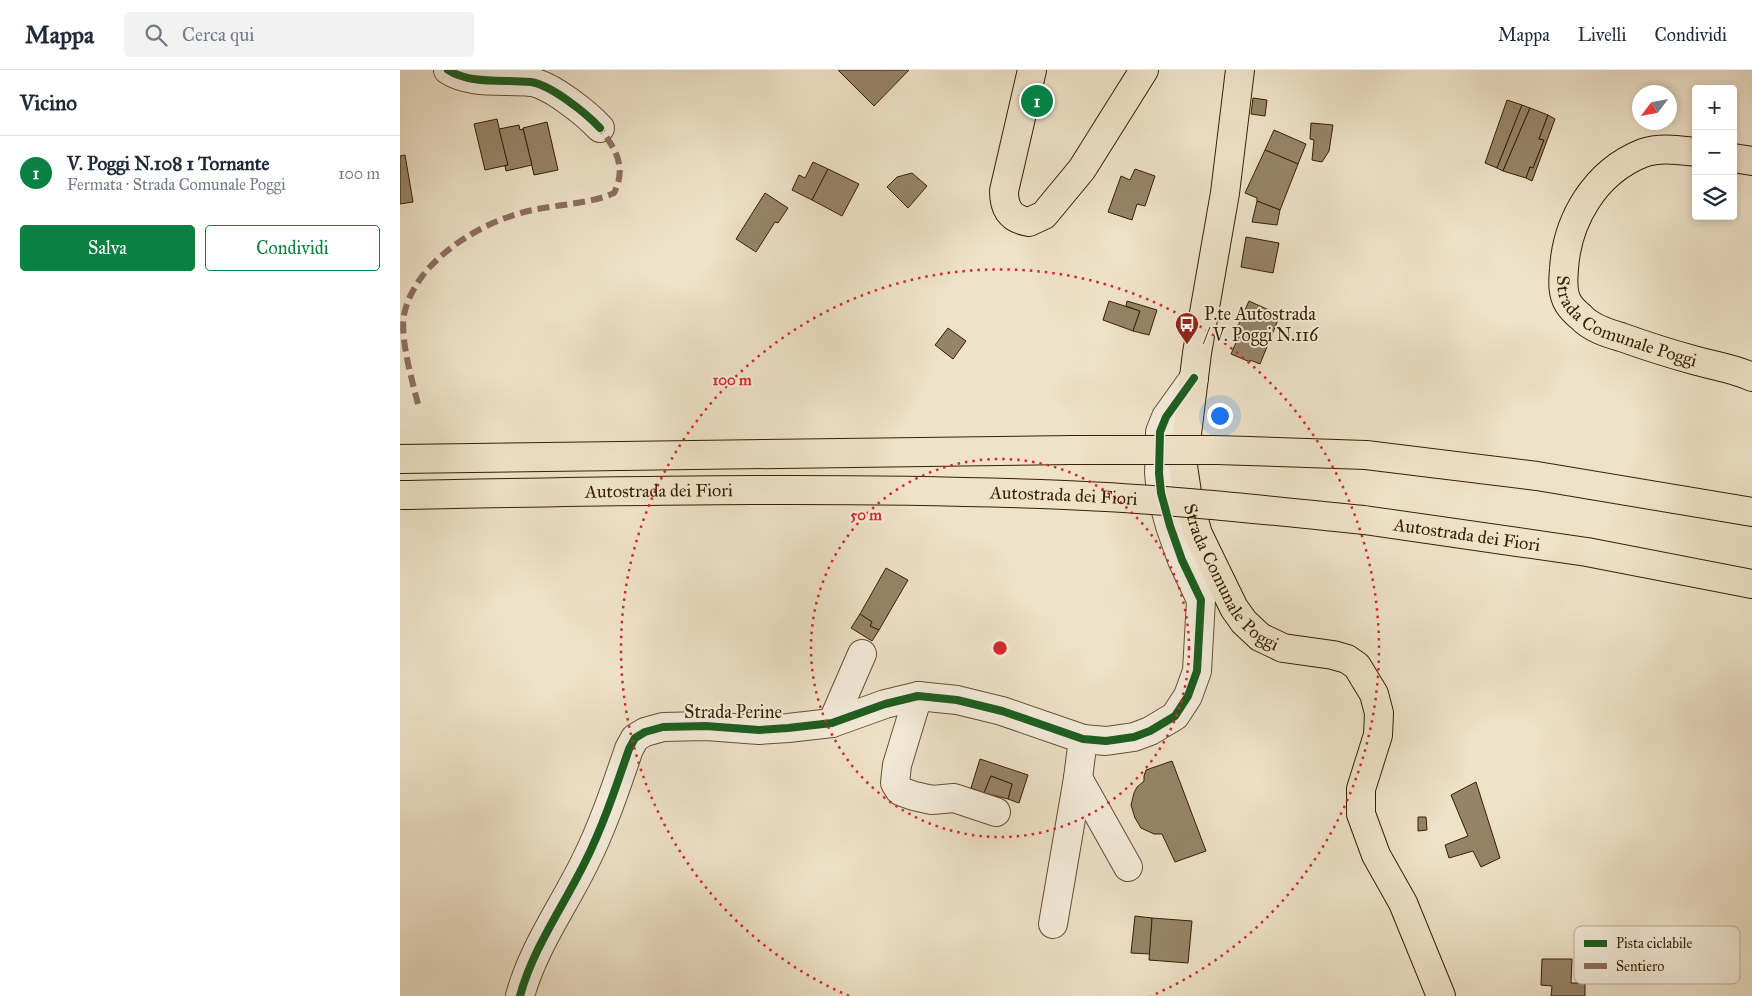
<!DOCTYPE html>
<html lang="it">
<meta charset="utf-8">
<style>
:root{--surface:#fff;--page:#f2f2f3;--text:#1f2937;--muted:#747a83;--line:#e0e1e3;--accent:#0b8043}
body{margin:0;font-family:"IM FELL Great Primer",serif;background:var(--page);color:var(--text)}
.controls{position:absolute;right:15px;top:15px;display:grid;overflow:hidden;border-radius:5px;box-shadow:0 2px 8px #0003}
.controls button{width:45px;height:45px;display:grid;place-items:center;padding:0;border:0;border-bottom:1px solid var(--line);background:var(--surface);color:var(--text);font:25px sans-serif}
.compass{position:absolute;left:1232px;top:15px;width:45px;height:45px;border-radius:50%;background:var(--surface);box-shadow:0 2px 8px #0003;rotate:238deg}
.you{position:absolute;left:819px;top:345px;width:18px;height:18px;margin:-12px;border:4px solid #fff;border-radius:50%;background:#1a73e8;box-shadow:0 0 0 8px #1a73e833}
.badge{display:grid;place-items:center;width:32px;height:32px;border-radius:50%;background:var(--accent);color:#fff;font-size:16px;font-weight:700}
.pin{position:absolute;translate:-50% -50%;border:2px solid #fff;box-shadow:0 1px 5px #0006}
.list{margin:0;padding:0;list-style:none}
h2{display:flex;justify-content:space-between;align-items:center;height:65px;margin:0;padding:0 20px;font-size:21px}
h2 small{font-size:16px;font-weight:400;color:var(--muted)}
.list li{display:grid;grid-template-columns:32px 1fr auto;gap:15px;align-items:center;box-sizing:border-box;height:75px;padding:0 20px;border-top:1px solid var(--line)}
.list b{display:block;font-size:19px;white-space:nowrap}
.list p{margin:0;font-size:16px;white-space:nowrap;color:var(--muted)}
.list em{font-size:16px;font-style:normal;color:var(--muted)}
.actions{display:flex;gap:10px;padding:15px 20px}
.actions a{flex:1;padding:11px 0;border:1px solid var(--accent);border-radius:5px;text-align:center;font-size:18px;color:var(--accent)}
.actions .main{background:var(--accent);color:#fff}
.icon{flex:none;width:28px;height:28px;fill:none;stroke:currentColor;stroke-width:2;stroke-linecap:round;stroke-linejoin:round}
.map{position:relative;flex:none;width:1352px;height:926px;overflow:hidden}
header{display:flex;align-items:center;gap:30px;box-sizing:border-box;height:70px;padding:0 25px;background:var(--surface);border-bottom:1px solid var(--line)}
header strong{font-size:24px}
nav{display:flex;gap:28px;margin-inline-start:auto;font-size:18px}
.search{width:350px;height:45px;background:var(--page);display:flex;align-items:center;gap:12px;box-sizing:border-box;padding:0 18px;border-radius:5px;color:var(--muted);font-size:19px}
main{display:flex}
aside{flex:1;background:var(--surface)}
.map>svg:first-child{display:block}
.building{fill:#968468;stroke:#371f00}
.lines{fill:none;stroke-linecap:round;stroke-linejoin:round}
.minor-casing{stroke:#655032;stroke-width:30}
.major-casing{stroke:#371f00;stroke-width:30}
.highway-casing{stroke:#371f00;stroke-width:30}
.minor{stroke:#f4ecdb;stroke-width:28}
.major{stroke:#eee2c8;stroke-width:28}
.highway{stroke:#eee2c8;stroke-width:28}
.highway-bridge-casing{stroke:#371f00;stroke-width:30;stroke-linecap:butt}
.highway-bridge{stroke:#eee2c8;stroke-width:28}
.quiet{stroke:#8d6e63;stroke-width:6;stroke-dasharray:12 6;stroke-linecap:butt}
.cycleway-casing{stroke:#f4ecdb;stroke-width:11}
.cycleway{stroke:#1b5e20;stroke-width:8}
.ring{fill:none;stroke:#d62828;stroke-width:2.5;stroke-dasharray:2.5 5}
.labels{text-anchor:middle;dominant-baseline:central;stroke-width:4;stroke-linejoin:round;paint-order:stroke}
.poi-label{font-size:18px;fill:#371f00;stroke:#f4ecdb;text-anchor:start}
.street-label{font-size:18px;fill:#371f00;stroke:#f4ecdb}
.key{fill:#f4ecdb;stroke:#bbae99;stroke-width:1}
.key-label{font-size:14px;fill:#371f00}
.centre{fill:#d62828;stroke:#f4ecdb;stroke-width:2.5}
.ring-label{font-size:15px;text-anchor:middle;font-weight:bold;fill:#d62828;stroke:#f4ecdb;stroke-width:4;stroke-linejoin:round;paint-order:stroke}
</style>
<header>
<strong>Mappa</strong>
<div class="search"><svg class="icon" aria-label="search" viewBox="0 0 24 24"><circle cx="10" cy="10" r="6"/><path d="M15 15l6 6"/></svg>Cerca qui</div>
<nav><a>Mappa</a><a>Livelli</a><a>Condividi</a></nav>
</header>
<main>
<aside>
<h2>Vicino<small></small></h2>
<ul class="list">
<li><span class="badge">1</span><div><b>V. Poggi N.108 1 Tornante</b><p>Fermata · Strada Comunale Poggi</p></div><em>100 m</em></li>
</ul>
<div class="actions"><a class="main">Salva</a><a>Condividi</a></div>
</aside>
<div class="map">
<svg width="1352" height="926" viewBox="0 0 1352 926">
<rect width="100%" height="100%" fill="#eee2c8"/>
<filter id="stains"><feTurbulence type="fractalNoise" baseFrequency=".004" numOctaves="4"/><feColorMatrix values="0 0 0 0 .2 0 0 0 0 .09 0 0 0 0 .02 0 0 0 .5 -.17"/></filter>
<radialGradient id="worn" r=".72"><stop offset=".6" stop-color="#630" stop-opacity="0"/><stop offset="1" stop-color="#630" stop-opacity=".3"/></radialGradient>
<!-- building -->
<g class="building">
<polygon points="438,0 509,0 474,36"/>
<polygon points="853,28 867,30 865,46 851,44"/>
<polygon points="1107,30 1122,35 1097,98 1085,93"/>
<polygon points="1122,35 1130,38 1103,101 1097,98"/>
<polygon points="1130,38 1148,45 1139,69 1144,70 1133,98 1130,97 1126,108 1103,101"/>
<polygon points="1148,45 1155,49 1132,111 1126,108 1130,97 1133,98 1144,70 1139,69"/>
<polygon points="97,49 108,95 85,100 74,54"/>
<polygon points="147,52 158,100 134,105 123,58"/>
<polygon points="911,53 933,55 929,81 922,92 912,90 914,70 910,69"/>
<polygon points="119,55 120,60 123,59 132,95 106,101 105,96 108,95 99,59"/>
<polygon points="874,60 906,74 898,94 865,80"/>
<polygon points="865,80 898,94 880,140 857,131 857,128 845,123"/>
<polygon points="5,85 13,132 0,134 0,86"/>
<polygon points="413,92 428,99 412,130 392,120 399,105 405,108"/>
<polygon points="428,99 459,114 442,146 412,130"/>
<polygon points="735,99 755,106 745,136 737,134 732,150 708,142 721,106 730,110"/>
<polygon points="512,103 527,116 508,138 487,117 497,107"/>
<polygon points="365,123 388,138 378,153 375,152 356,182 336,169"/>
<polygon points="857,131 880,140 877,155 852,152"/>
<polygon points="846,167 879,173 873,203 841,197"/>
<polygon points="709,231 740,241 733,261 703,250"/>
<polygon points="727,231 757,240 749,265 733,261 740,241 726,236"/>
<polygon points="849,231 880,245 860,294 850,290 850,292 831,284 842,259 837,258"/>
<polygon points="548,258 566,271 553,289 535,275"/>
<polygon points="486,498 508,510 479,560 470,556 472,552 460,544"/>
<polygon points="460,544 472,552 470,556 479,560 472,571 451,558"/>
<polygon points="580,689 628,705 619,733 608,729 612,714 591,706 584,723 571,718"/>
<polygon points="772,691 806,781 775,792 762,764 754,764 741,758 735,748 731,735 734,723 737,717 744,711 744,706 746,700"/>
<polygon points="591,706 612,714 608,729 584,723"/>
<polygon points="1076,712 1100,788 1081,797 1073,781 1049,788 1045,775 1068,766 1051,725"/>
<polygon points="1018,747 1026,747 1027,760 1018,761"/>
<polygon points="735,846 752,848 750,884 731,883"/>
<polygon points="752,848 792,851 788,893 749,890"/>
<polygon points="1142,889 1172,889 1171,913 1185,913 1185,926 1151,926 1152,916 1141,915"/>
</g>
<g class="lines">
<!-- minor casing -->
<g class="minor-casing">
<g id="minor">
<path d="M48 0C71 15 104 9 131 12 151 15 186 43 200 58"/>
<polyline points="518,626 497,695 495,713 500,721 514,726 532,730 554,728 596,742"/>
<polyline points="432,653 462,584"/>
<polyline points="678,708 728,797"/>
<polyline points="653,854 678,708 683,669"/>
<path d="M120 926C133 878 163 837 185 792 203 756 216 717 229 679L235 668 245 662 263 657 306 656 359 660 388 658 432 653 485 634 518 626 557 630 602 641 683 669 706 671 734 667 750 661 775 646 788 626 797 601 801 530 782 490 770 456 761 423 759 403 760 362 766 347 794 308"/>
</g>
</g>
<!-- major casing -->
<g class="major-casing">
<g id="major">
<path d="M632 0 604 121C604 139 611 149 629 152L644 145 682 99 744 0"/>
<path id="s1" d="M840 0 825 123 797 283 783 396 788 429 798 464 834 538 844 552 860 567 883 578 933 585 947 589 957 596 974 624 979 643 978 665 961 719V744L976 785 1003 833 1041 926"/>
<path id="s2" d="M1296 82C1278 80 1260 77 1243 83 1195 102 1167 150 1164 199 1163 210 1162 223 1168 233 1171 238 1176 243 1181 247 1191 258 1207 263 1221 267 1246 276 1271 284 1297 291 1315 296 1335 299 1352 307"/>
<polyline points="1333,88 1352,91"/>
</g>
</g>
<!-- highway casing -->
<g class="highway-casing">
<g id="highway">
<polyline points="966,385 1137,406 1352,442"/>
<polyline points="0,389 221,386"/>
<path id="s3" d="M964 450 1187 482 1352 514"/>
</g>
</g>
<!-- minor -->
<use href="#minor" class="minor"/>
<!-- major -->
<use href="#major" class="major"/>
<!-- highway -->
<use href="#highway" class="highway"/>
<!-- highway-bridge casing -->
<g class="highway-bridge-casing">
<g id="highway-bridge">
<polyline points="221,386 672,380 817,380 966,385"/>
<path id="s4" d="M0 425C221 421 443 416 665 425 765 429 865 440 964 450"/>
</g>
</g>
<!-- highway-bridge -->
<use href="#highway-bridge" class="highway-bridge"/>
<!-- quiet -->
<path class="quiet" d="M18 334C12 310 0 269 4 245 15 190 83 150 133 140 160 134 189 134 214 123 227 97 216 80 200 58"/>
<!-- cycleway casing -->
<g class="cycleway-casing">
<g id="cycleway">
<path d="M48 0C71 15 104 9 131 12 151 15 186 43 200 58"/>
<path d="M120 926C133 878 163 837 185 792 203 756 216 717 229 679L235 668 245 662 263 657 306 656 359 660 388 658 432 653 485 634 518 626 557 630 602 641 683 669 706 671 734 667 750 661 775 646 788 626 797 601 801 530 782 490 770 456 761 423 759 403 760 362 766 347 794 308"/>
</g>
</g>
<!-- cycleway -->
<use href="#cycleway" class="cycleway"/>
</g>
<!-- distance rings -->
<g class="ring">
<circle cx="600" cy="578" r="189"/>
<path d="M449 926A379 379 0 1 1 751 926"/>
</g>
<!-- icons -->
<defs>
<g id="bus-pin" transform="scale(1.25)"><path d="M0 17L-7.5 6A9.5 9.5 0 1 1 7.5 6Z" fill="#8f2418" stroke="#f4ecdb"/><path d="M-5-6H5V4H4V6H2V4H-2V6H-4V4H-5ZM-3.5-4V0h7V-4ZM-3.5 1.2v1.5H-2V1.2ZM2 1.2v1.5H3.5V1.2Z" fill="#fff"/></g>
</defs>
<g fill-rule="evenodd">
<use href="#bus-pin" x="787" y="254"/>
</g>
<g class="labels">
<!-- poi labels -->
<g class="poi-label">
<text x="804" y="244">P.te Autostrada<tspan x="804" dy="21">/ V. Poggi N.116</tspan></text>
</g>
<!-- street labels -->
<g class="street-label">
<text stroke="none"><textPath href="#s2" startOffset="294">Strada Comunale Poggi</textPath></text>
<text stroke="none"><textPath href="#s4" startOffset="259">Autostrada dei Fiori</textPath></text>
<text stroke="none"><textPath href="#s4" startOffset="664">Autostrada dei Fiori</textPath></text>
<text stroke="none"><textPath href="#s3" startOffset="104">Autostrada dei Fiori</textPath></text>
<text stroke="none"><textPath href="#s1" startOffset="525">Strada Comunale Poggi</textPath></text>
<text x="333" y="642">Strada Perine</text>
</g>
</g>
<!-- legend -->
<rect x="1174" y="856" width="166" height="58" rx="8" class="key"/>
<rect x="1184" y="870" width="23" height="7" fill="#1b5e20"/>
<rect x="1184" y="893" width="23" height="6" fill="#8d6e63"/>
<g class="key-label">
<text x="1216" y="878">Pista ciclabile</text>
<text x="1216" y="901">Sentiero</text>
</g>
<circle cx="600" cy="578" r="8" class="centre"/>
<g class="ring-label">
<text x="332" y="315">100 m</text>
<text x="466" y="450">50 m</text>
</g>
<rect width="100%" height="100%" filter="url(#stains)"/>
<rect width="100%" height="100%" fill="url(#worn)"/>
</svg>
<div class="controls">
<button>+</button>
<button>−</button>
<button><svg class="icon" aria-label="layers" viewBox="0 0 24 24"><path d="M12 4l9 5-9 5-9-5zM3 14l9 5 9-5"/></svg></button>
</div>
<svg class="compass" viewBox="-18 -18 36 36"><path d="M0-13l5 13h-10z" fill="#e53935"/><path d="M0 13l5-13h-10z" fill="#747a83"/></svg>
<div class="you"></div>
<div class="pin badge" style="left:637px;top:31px">1</div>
</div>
</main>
